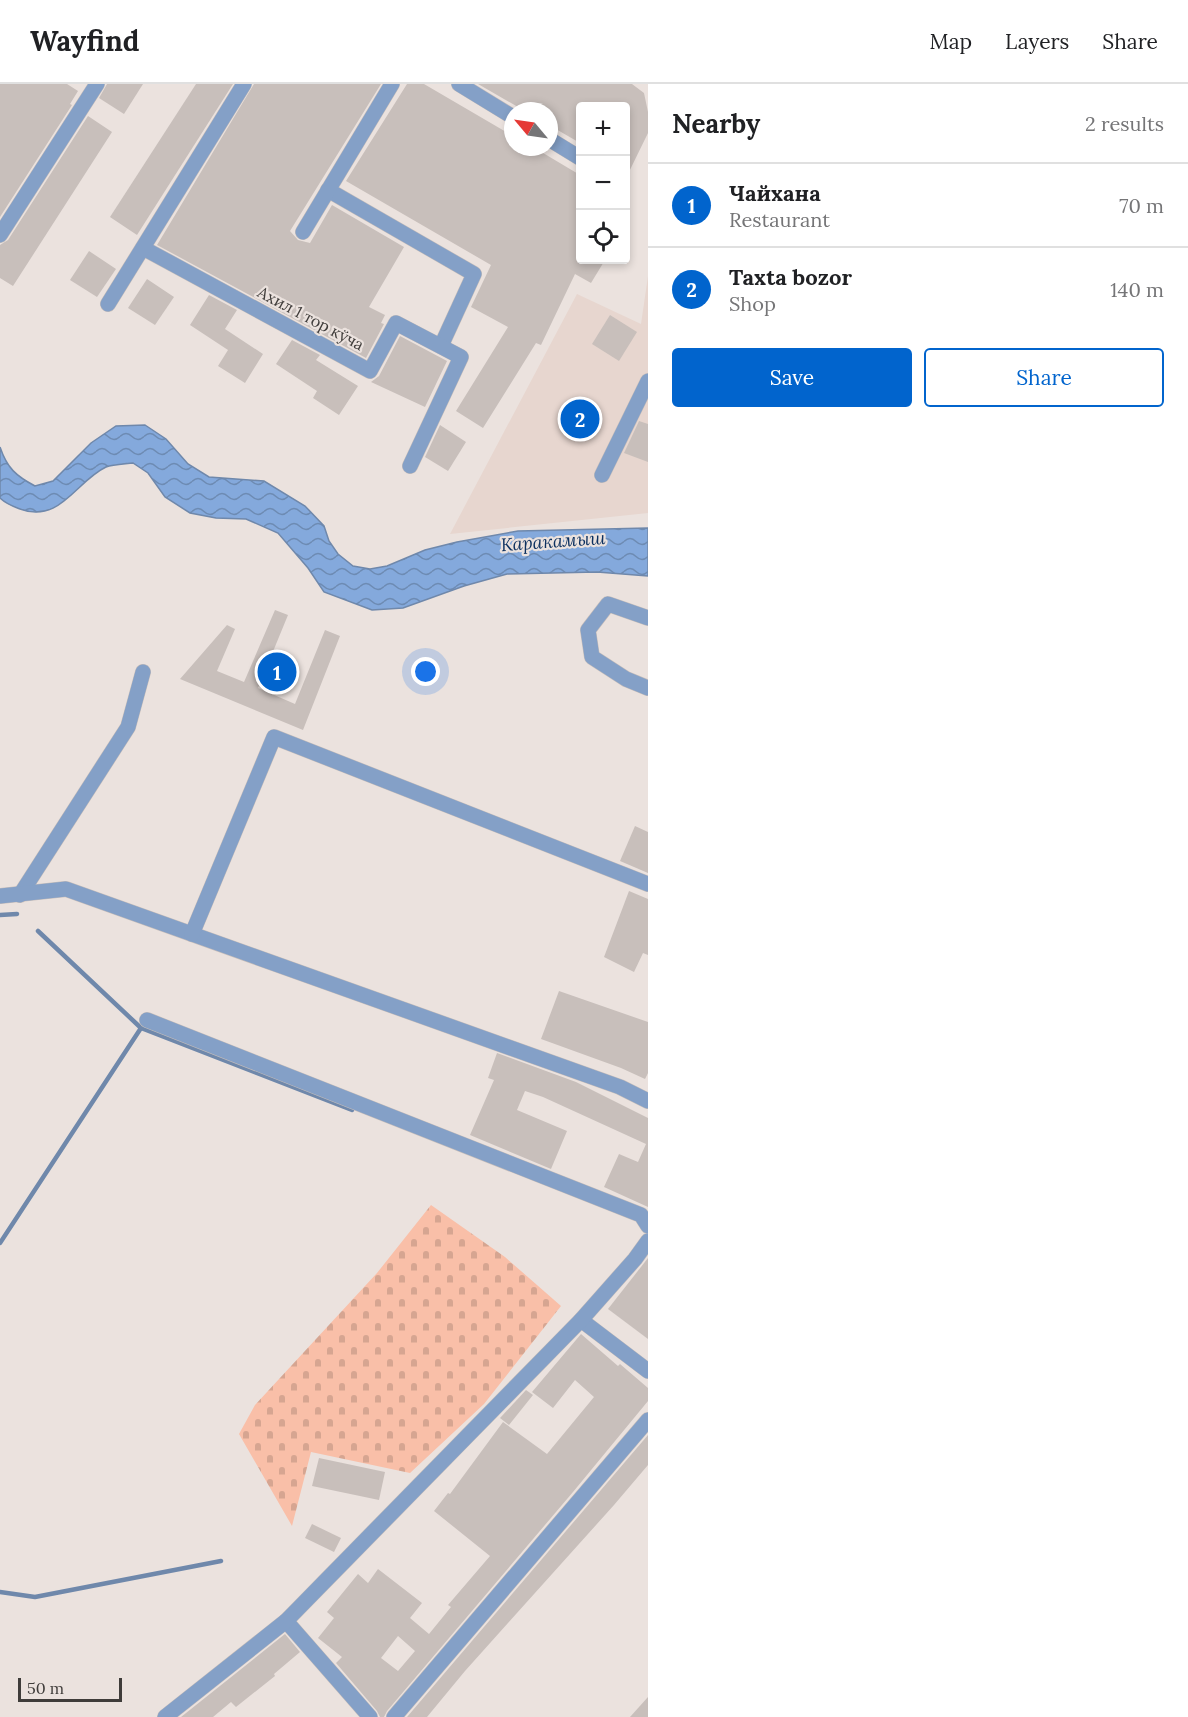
<!DOCTYPE html>
<meta charset="utf-8">
<style>
:root{--surface:#fff;--page:#f2f2f2;--text:#202124;--muted:#757577;--line:#e0e0e0;--accent:#0164cd}
body{margin:0;font-family:Lora,serif;background:var(--page);color:var(--text)}
.controls{position:absolute;right:18px;top:18px;display:grid;overflow:hidden;border-radius:6px;box-shadow:0 3px 9px #0003}
.controls button{width:54px;height:54px;display:grid;place-items:center;padding:0;border:0;border-bottom:2px solid var(--line);background:var(--surface);color:var(--text);font:30px sans-serif}
.compass{position:absolute;left:504px;top:18px;width:54px;height:54px;border-radius:50%;background:var(--surface);box-shadow:0 3px 9px #0003;rotate:299deg}
.scale{position:absolute;left:18px;bottom:15px;width:104px;box-sizing:border-box;padding-left:6px;border:3px solid #3f3c3a;border-top:0;font-size:16px;line-height:21px;white-space:nowrap;color:#3f3c3a;-webkit-text-stroke:4px #ebe2de;paint-order:stroke}
.you{position:absolute;left:426px;top:588px;width:21px;height:21px;margin:-15px;border:4px solid #fff;border-radius:50%;background:#1a73e8;box-shadow:0 0 0 9px #1a73e833}
.badge{display:grid;place-items:center;width:39px;height:39px;border-radius:50%;background:var(--accent);color:#fff;font-size:20px;font-weight:700}
.pin{position:absolute;translate:-50% -50%;border:3px solid #fff;box-shadow:0 2px 6px #0006}
.list{margin:0;padding:0;list-style:none}
h2{display:flex;justify-content:space-between;align-items:center;height:78px;margin:0;padding:0 24px;font-size:26px}
h2 small{font-size:20px;font-weight:400;color:var(--muted)}
.list li{display:grid;grid-template-columns:39px 1fr auto;gap:18px;align-items:center;box-sizing:border-box;height:84px;padding:0 24px;border-top:2px solid var(--line)}
.list b{display:block;font-size:22px;white-space:nowrap}
.list p{margin:0;font-size:20px;white-space:nowrap;color:var(--muted)}
.list em{font-size:20px;font-style:normal;color:var(--muted)}
.actions{display:flex;gap:12px;padding:18px 24px}
.actions a{flex:1;padding:14px 0;border:2px solid var(--accent);border-radius:6px;text-align:center;font-size:21px;color:var(--accent)}
.actions .main{background:var(--accent);color:#fff}
.icon{flex:none;width:33px;height:33px;fill:none;stroke:currentColor;stroke-width:2;stroke-linecap:round;stroke-linejoin:round}
.map{position:relative;flex:none;width:648px;height:1633px;overflow:hidden}
header{display:flex;align-items:center;gap:36px;box-sizing:border-box;height:84px;padding:0 30px;background:var(--surface);border-bottom:2px solid var(--line)}
header strong{font-size:28px}
nav{display:flex;gap:33px;margin-inline-start:auto;font-size:21px}
main{display:flex}
aside{flex:1;background:var(--surface)}
.map>svg:first-child{display:block}
.built{fill:#e7d6cf}
.cemetery{fill:url(#cemetery-stones)}
.water{fill:url(#water-waves);stroke:#6f88ab;stroke-width:1.5}
.lines{fill:none;stroke-linecap:round;stroke-linejoin:round}
.stream{stroke:#6f88ab;stroke-width:4.5}
.building{fill:#c8bfbb;fill-rule:evenodd}
.minor-casing{stroke:#c5bdba;stroke-width:16}
.minor{stroke:#84a0c7;stroke-width:15}
.labels{text-anchor:middle;dominant-baseline:central;stroke-width:4.5;stroke-linejoin:round;paint-order:stroke}
.street-label{font-size:16px;fill:#3f3c3a;stroke:#ebe2de}
.water-label{font-size:18px;font-style:italic;fill:#0c305f;stroke:#ebe2de}
</style>
<header>
<strong>Wayfind</strong>
<nav><a>Map</a><a>Layers</a><a>Share</a></nav>
</header>
<main>
<div class="map">
<svg width="648" height="1633" viewBox="0 0 648 1633">
<defs>
<pattern id="cemetery-stones" width="16" height="16" patternUnits="userSpaceOnUse" patternTransform="scale(1.5)"><rect width="16" height="16" fill="#f9bfa8"/><path d="M2 7V4a2 2 0 0 1 4 0v3zM10 15v-3a2 2 0 0 1 4 0v3z" fill="#d6a591"/></pattern>
<pattern id="water-waves" width="16" height="10" patternUnits="userSpaceOnUse" patternTransform="scale(1.5)"><rect width="16" height="10" fill="#84a9dc"/><path d="M0 5q4-4 8 0t8 0" fill="none" stroke="#6d8bb3"/></pattern>
</defs>
<rect width="100%" height="100%" fill="#ebe2de"/>
<!-- built -->
<polygon class="built" points="648,192 648,429 450,450 577,210 641,240"/>
<!-- cemetery -->
<polygon class="cemetery" points="431,1121 505,1173 561,1222 484,1320 410,1389 311,1368 292,1442 239,1350 255,1321 377,1189"/>
<!-- water -->
<path class="water" d="M145 341 166 355 188 380 209 393 264 397 305 422 324 442 329 457 338 470 353 482 370 485 387 482 425 466 457 458 518 447 648 444V492L597 488 507 490 464 502 403 524 372 526 324 508 308 484 278 449 246 435 216 434 190 429 165 413 148 389 133 379C125 380 113 380 106 383 76 397 60 440 20 425 12 422 6 420 0 414V363C7 384 16 392 35 402L53 397 91 359 116 342Z"/>
<g class="lines">
<!-- stream -->
<g class="stream">
<polyline points="0,831 17,830"/>
<polyline points="38,847 141,944 352,1026"/>
<polyline points="0,1159 141,944"/>
<polyline points="0,1508 35,1513 221,1477"/>
</g>
</g>
<!-- building -->
<g class="building">
<polygon points="0,0 67,0 78,7 70,20 72,21 0,133"/>
<polygon points="107,0 143,0 124,30 99,14"/>
<polygon points="196,0 233,0 137,151 110,133"/>
<polygon points="254,0 381,0 290,147 298,156 310,159 332,121 404,163 369,223 385,231 381,239 384,240 366,274 157,161"/>
<polygon points="407,0 424,0 513,52 513,63 533,63 580,91 580,176 605,176 591,199 575,190 541,261 536,259 483,344 456,327 508,243 471,223 491,181 346,97"/>
<polygon points="478,0 632,0 644,9 648,28 648,49 626,94 626,22 580,22 580,59 549,41 549,27 525,27"/>
<polygon points="88,32 112,48 13,202 0,194 0,161 8,156"/>
<polygon points="89,167 116,185 97,213 70,196"/>
<polygon points="147,195 174,213 155,241 128,224"/>
<polygon points="209,211 237,226 225,245 263,270 245,299 218,282 228,266 190,241"/>
<polygon points="610,231 637,248 619,277 592,260"/>
<polygon points="400,252 447,277 425,323 371,298 379,292"/>
<polygon points="292,256 320,271 316,276 358,302 339,331 313,314 317,307 276,280"/>
<polygon points="639,337 648,340 648,378 624,369"/>
<polygon points="440,341 466,358 448,387 425,373"/>
<polygon points="275,526 288,531 258,604 295,620 325,546 340,552 303,646 180,595 227,541 235,545 217,587 244,598"/>
<polygon points="635,742 648,748 648,789 620,777"/>
<polygon points="629,807 648,815 648,871 643,869 634,888 604,873"/>
<polygon points="559,907 648,938 648,989 645,995 621,984 541,955"/>
<polygon points="497,969 576,998 648,1034 648,1123 604,1103 619,1070 638,1078 646,1060 543,1013 525,1007 517,1026 567,1047 551,1085 470,1051 494,996 488,994"/>
<polygon points="648,1174 648,1255 608,1225"/>
<path d="M581 1250 618 1282 620 1280 648 1304V1317L573 1408 387 1627 384 1633H380L377 1627 336 1579 342 1573 318 1554 334 1534 327 1528 358 1490 368 1499 378 1485 422 1519 410 1534 429 1550 451 1523 448 1521 490 1472 434 1427 448 1409 450 1410 503 1338 547 1370 594 1313 575 1296 553 1324 532 1308ZM398 1552 415 1567 398 1587 381 1574Z"/>
<polygon points="526,1306 533,1311 509,1341 500,1334"/>
<polygon points="648,1351 648,1381 614,1421 465,1587 427,1633 407,1633"/>
<polygon points="319,1374 385,1388 379,1416 312,1402"/>
<polygon points="312,1440 341,1454 334,1468 305,1454"/>
<polygon points="285,1550 300,1568 274,1590 275,1592 236,1623 231,1618 213,1633 181,1633"/>
<polygon points="648,1613 648,1633 630,1633"/>
</g>
<g class="lines">
<!-- minor casing -->
<g class="minor-casing">
<g id="minor">
<polyline points="459,0 513,33"/>
<polyline points="549,55 580,74"/>
<polyline points="328,106 474,190 441,262"/>
<polyline points="303,148 392,0"/>
<polyline points="0,151 97,0"/>
<polyline points="143,164 370,287 396,239 461,273 410,382"/>
<polyline points="108,220 244,0"/>
<polyline points="602,391 648,297"/>
<polyline points="648,534 608,520 588,546 592,573 626,595 648,604"/>
<polyline points="20,811 128,643 143,588"/>
<polyline points="0,812 66,805 620,1003 648,1017"/>
<polyline points="192,850 274,653 648,800"/>
<polyline points="147,936 641,1131 648,1142"/>
<polyline points="581,1236 648,1287"/>
<polyline points="286,1537 370,1633"/>
<polyline points="165,1633 286,1537 581,1236 635,1175 648,1157"/>
<polyline points="394,1633 648,1336"/>
</g>
</g>
<!-- minor -->
<use href="#minor" class="minor"/>
</g>
<g class="labels">
<!-- street labels -->
<g class="street-label">
<text transform="translate(311 234) rotate(28)">Ахил 1 тор кўча</text>
</g>
<!-- water labels -->
<g class="water-label">
<text transform="translate(553 457) rotate(-4)">Каракамыш</text>
</g>
</g>
</svg>
<div class="controls">
<button>+</button>
<button>−</button>
<button><svg class="icon" aria-label="locate" viewBox="0 0 24 24"><circle cx="12" cy="12" r="6"/><path d="M12 2v4M12 18v4M2 12h4M18 12h4"/></svg></button>
</div>
<svg class="compass" viewBox="-18 -18 36 36"><path d="M0-13l5 13h-10z" fill="#e53935"/><path d="M0 13l5-13h-10z" fill="#757577"/></svg>
<div class="scale">50 m</div>
<div class="you"></div>
<div class="pin badge" style="left:277px;top:588px">1</div>
<div class="pin badge" style="left:580px;top:335px">2</div>
</div>
<aside>
<h2>Nearby<small>2 results</small></h2>
<ul class="list">
<li><span class="badge">1</span><div><b>Чайхана</b><p>Restaurant</p></div><em>70 m</em></li>
<li><span class="badge">2</span><div><b>Taxta bozor</b><p>Shop</p></div><em>140 m</em></li>
</ul>
<div class="actions"><a class="main">Save</a><a>Share</a></div>
</aside>
</main>
